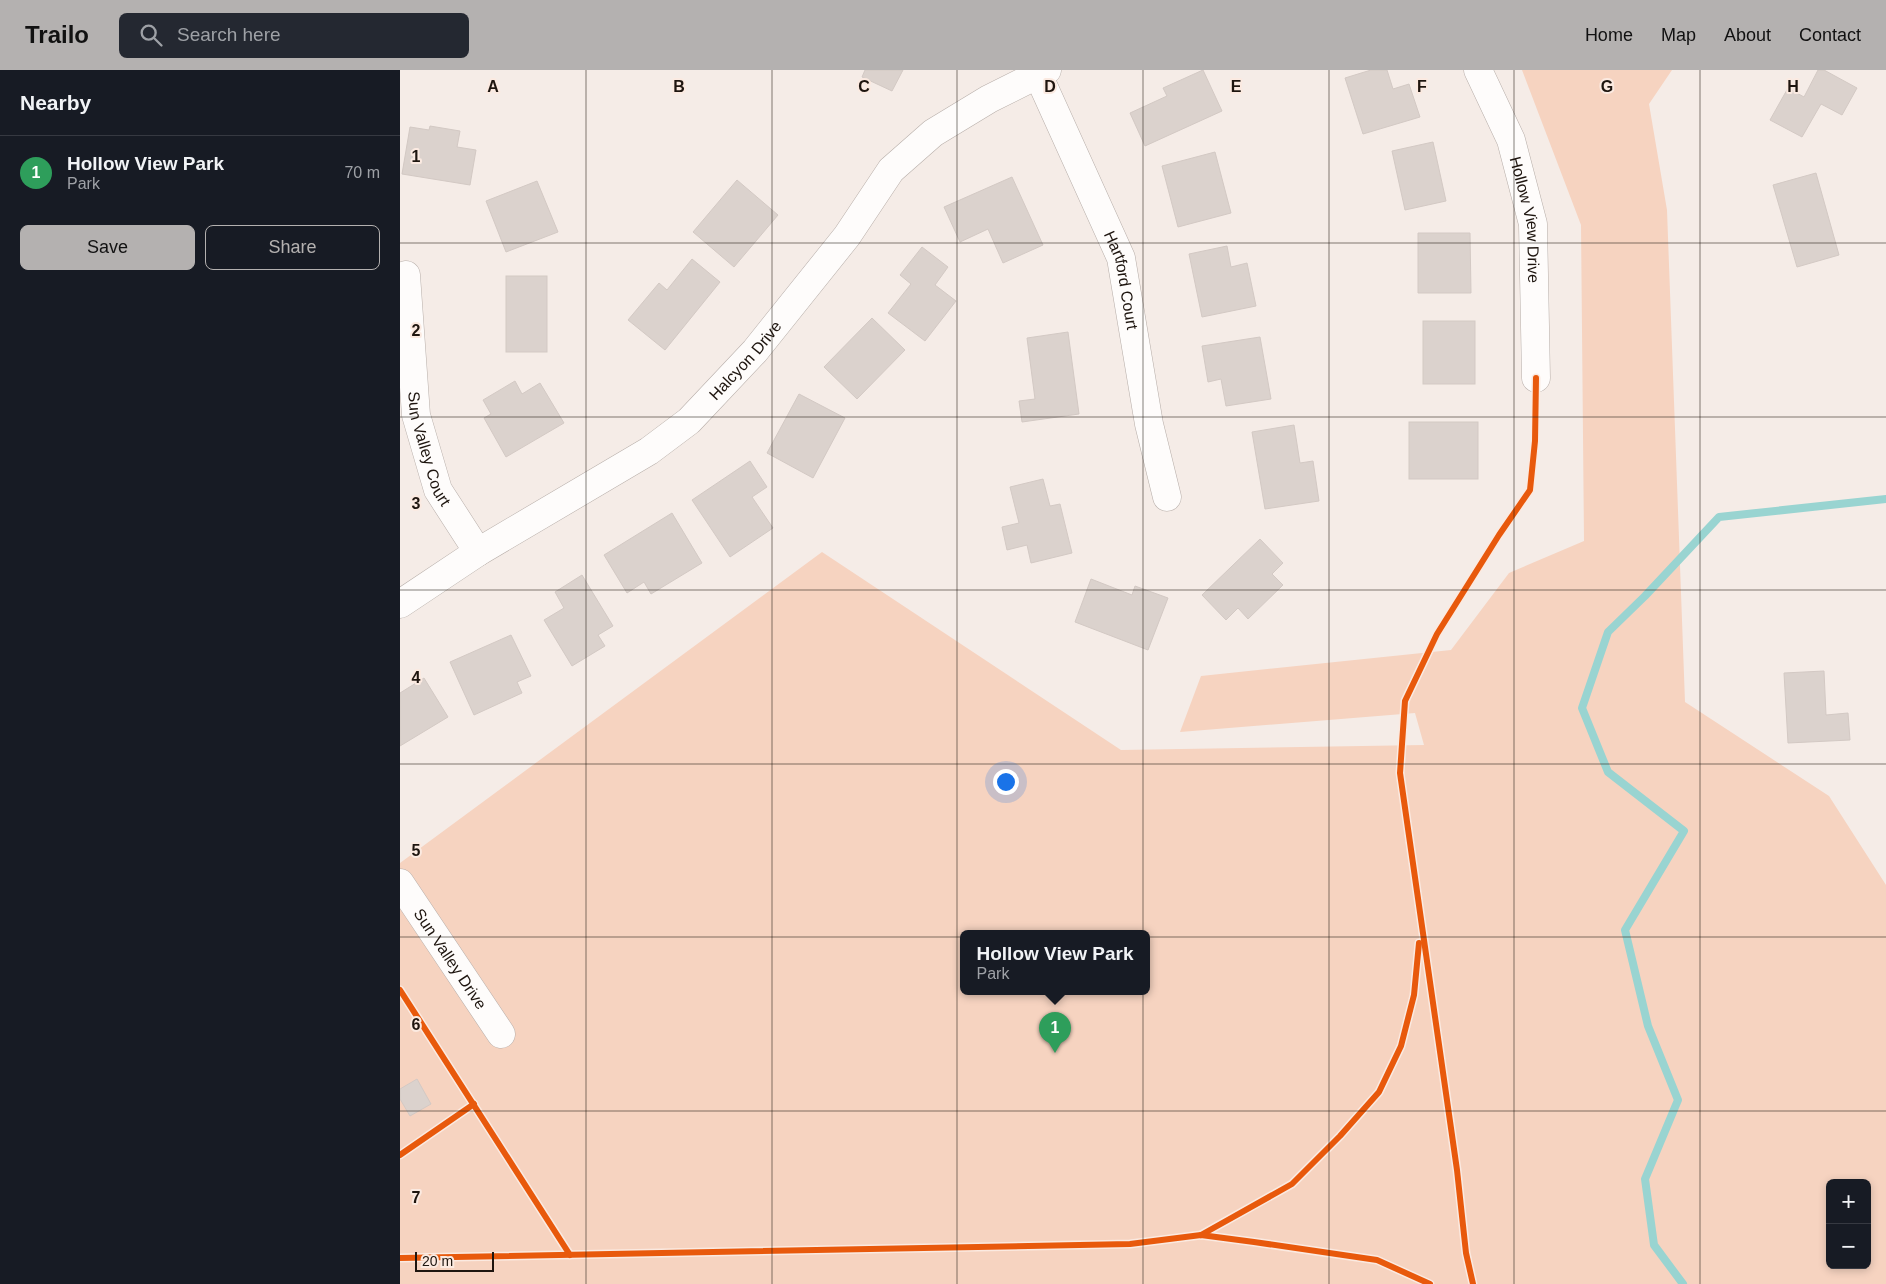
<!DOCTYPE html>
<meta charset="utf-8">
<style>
:root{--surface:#171b24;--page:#242831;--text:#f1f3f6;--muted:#9ea1a6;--line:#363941;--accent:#b4b1b0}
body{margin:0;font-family:Helvetica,sans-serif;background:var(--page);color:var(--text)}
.controls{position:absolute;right:15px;bottom:15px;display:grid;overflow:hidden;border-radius:8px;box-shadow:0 2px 8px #0003}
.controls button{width:45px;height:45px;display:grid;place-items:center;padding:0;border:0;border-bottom:1px solid var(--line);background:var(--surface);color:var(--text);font:25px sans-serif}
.scale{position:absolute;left:15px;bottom:12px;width:79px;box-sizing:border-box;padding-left:5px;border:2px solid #1e150f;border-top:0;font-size:14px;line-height:18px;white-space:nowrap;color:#1e150f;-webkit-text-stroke:4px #fbeae1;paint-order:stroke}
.you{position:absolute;left:605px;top:711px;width:18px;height:18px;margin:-12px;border:4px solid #fff;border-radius:50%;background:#1a73e8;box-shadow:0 0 0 8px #1a73e833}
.badge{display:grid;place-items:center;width:32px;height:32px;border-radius:50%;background:var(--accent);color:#fff;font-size:16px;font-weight:700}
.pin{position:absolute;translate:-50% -41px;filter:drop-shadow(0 1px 2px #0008)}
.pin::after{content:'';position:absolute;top:26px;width:18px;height:15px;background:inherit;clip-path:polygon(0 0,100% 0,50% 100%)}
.popup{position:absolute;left:560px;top:860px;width:190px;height:65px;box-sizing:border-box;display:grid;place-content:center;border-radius:8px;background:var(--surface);filter:drop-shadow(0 1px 4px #0005);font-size:16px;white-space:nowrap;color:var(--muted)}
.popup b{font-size:19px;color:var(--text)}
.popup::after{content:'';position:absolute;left:50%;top:100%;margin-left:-10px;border:10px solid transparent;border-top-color:var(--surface)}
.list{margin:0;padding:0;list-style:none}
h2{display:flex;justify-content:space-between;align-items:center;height:65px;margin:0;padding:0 20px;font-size:21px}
h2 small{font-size:16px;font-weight:400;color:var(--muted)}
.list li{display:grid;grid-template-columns:32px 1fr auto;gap:15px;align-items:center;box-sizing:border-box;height:75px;padding:0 20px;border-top:1px solid var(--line)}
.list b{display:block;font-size:19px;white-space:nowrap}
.list p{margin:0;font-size:16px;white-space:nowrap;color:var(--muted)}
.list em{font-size:16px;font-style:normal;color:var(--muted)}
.actions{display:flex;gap:10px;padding:15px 20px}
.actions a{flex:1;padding:11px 0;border:1px solid var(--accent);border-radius:8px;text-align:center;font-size:18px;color:var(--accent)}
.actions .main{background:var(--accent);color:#111}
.icon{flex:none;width:28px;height:28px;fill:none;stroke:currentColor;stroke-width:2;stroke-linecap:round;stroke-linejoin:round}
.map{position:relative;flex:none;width:1486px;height:1214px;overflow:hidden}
header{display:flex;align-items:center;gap:30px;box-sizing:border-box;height:70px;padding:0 25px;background:var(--accent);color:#111}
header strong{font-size:24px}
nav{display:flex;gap:28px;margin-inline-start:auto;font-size:18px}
.search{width:350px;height:45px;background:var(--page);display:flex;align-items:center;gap:12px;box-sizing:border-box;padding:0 18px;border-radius:8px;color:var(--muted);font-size:19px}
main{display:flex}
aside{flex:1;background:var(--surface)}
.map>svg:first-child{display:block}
.green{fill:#f6d3c0;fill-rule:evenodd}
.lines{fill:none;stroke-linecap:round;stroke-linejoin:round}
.stream{stroke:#99d4d1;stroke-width:8}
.building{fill:#dbd2cd;stroke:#d3c9c4}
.minor-casing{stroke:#b7aea9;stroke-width:29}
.minor{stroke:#fefcfb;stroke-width:28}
.cycleway-casing{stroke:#fbeae1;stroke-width:9}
.cycleway{stroke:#e8590c;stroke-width:6}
.grid{fill:none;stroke:#1e150f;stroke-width:1;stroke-opacity:0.55}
.labels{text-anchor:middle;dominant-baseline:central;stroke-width:4;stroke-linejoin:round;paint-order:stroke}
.street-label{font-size:16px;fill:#1e150f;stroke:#fbeae1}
.grid-label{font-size:16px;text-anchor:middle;font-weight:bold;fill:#1e150f;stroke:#fbeae1;stroke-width:4;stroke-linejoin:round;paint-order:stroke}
</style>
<header>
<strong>Trailo</strong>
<div class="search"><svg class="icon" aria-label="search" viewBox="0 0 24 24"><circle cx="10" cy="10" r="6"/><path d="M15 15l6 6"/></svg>Search here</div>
<nav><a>Home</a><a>Map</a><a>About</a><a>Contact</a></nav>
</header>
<main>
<aside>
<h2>Nearby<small></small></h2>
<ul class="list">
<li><span class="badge" style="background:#2e9e5b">1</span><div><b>Hollow View Park</b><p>Park</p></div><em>70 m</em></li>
</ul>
<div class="actions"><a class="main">Save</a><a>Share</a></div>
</aside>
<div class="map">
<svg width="1486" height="1214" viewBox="0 0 1486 1214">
<rect width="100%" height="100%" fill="#f5ece7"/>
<!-- green -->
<path class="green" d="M1122 0H1272L1249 34 1267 140 1285 632 1429 726 1486 815V1214H0V793L422 482 721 680 1024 675 1015 643 780 662 801 606 1051 580 1109 503 1184 471 1181 155ZM564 864H746V922H564ZM1430 1113H1467V1195H1430Z"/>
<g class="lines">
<!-- stream -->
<polyline class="stream" points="1283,1214 1254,1175 1245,1109 1278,1030 1248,956 1225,860 1284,761 1208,702 1182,638 1208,562 1245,526 1319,447 1486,429"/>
</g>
<!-- building -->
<g class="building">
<polygon points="465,0 503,0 492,21 462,7"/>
<polygon points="803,0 822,41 745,76 730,43 767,26 763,18"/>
<polygon points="971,0 987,0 993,19 1009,14 1020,47 963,64 945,8"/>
<polygon points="1418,0 1424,0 1457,18 1442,45 1421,34 1402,67 1370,50 1388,18 1404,27"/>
<polygon points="30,56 60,61 57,77 76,80 70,115 2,104 10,57 29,60"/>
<polygon points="1033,72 1046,131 1005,140 992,81"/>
<polygon points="815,82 831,143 778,157 762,96"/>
<polygon points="1416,103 1439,185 1397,197 1373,115"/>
<polygon points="612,107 643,175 603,193 588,159 560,172 544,137"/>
<polygon points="337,110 378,145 334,197 293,162"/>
<polygon points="137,111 158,162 106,182 86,131"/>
<polygon points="1018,163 1070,163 1071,223 1018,223"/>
<polygon points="827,176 831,197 847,193 856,236 802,247 789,184"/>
<polygon points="522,177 548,197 535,215 556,231 525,271 488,243 511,214 500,205"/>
<polygon points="292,189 320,212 265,280 228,250 259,213 267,220"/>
<rect x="106" y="206" width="41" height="76"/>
<polygon points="472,248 505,280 457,329 424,297"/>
<rect x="1023" y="251" width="52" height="63"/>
<polygon points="668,262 679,344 622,352 619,331 635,329 627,268"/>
<polygon points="860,267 871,329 826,336 821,309 808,312 802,276"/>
<polygon points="115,311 122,324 140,313 164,353 106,387 84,348 91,344 83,330"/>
<polygon points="399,324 445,348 413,408 367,383"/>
<rect x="1009" y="352" width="69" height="57"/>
<polygon points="894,355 900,393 913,391 919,431 865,439 852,362"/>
<polygon points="350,391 367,417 352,427 373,458 330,487 292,430"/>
<polygon points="643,409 650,436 660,434 672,483 631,493 627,475 607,480 602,457 619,453 610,417"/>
<polygon points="272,443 302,493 251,524 244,512 227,523 204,485"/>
<polygon points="860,469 883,493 872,504 883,515 848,549 838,538 826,550 802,525"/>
<polygon points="182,505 213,556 198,565 205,576 172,596 144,550 164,538 155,522"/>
<polygon points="691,509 732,525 735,516 768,528 748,580 675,552"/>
<polygon points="111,565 131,606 117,612 122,623 74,645 50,592"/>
<polygon points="1424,601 1426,645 1448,643 1450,670 1388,673 1384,603"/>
<polygon points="24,608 48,647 0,676 0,623"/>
<polygon points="17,1009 31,1034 10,1046 0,1029 0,1019"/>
</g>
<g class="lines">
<!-- minor casing -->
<g class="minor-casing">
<g id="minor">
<path id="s1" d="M636 0 721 188 749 354 767 427"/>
<path id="s2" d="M1078 0 1111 70 1133 154 1136 308"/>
<path id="s3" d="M6 205 16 345 38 420 78 482"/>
<path id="s4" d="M0 534 78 482 249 381 289 351 355 281 447 166 491 100 533 63 589 29 647 0"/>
<path id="s5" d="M0 813 101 964"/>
</g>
</g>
<!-- minor -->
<use href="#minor" class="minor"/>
<!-- cycleway casing -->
<g class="cycleway-casing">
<g id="cycleway">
<polyline points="0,920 170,1185"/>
<polyline points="0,1085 74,1034"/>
<polyline points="801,1165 892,1114 940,1066 979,1022 1001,976 1014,925 1019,873"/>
<polyline points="0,1188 730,1174 801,1165 854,1172 977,1190 1030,1214"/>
<polyline points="1073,1214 1066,1183 1057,1100 1000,703 1005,631 1037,564 1099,465 1130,420 1135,371 1136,308"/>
</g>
</g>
<!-- cycleway -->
<use href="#cycleway" class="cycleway"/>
</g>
<!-- grid -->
<path class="grid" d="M186 0V1214M372 0V1214M557 0V1214M743 0V1214M929 0V1214M1114 0V1214M1300 0V1214M0 173H1486M0 347H1486M0 520H1486M0 694H1486M0 867H1486M0 1041H1486"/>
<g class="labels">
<!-- street labels -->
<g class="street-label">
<text stroke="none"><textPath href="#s2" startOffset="159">Hollow View Drive</textPath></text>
<text stroke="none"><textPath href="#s1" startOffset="228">Hartford Court</textPath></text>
<text stroke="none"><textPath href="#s4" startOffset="425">Halcyon Drive</textPath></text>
<text stroke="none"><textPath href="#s3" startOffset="176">Sun Valley Court</textPath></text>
<text stroke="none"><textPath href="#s5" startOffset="91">Sun Valley Drive</textPath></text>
</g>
</g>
<g class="grid-label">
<text x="93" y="22">A</text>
<text x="279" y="22">B</text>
<text x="464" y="22">C</text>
<text x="650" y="22">D</text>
<text x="836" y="22">E</text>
<text x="1022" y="22">F</text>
<text x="1207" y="22">G</text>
<text x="1393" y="22">H</text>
<text x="16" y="92">1</text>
<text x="16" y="266">2</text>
<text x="16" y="439">3</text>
<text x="16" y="613">4</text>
<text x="16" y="786">5</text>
<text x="16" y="960">6</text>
<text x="16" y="1133">7</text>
</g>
</svg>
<div class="controls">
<button>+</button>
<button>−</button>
</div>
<div class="scale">20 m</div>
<div class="you"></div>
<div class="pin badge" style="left:655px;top:983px;background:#2e9e5b">1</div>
<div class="popup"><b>Hollow View Park</b>Park</div>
</div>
</main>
